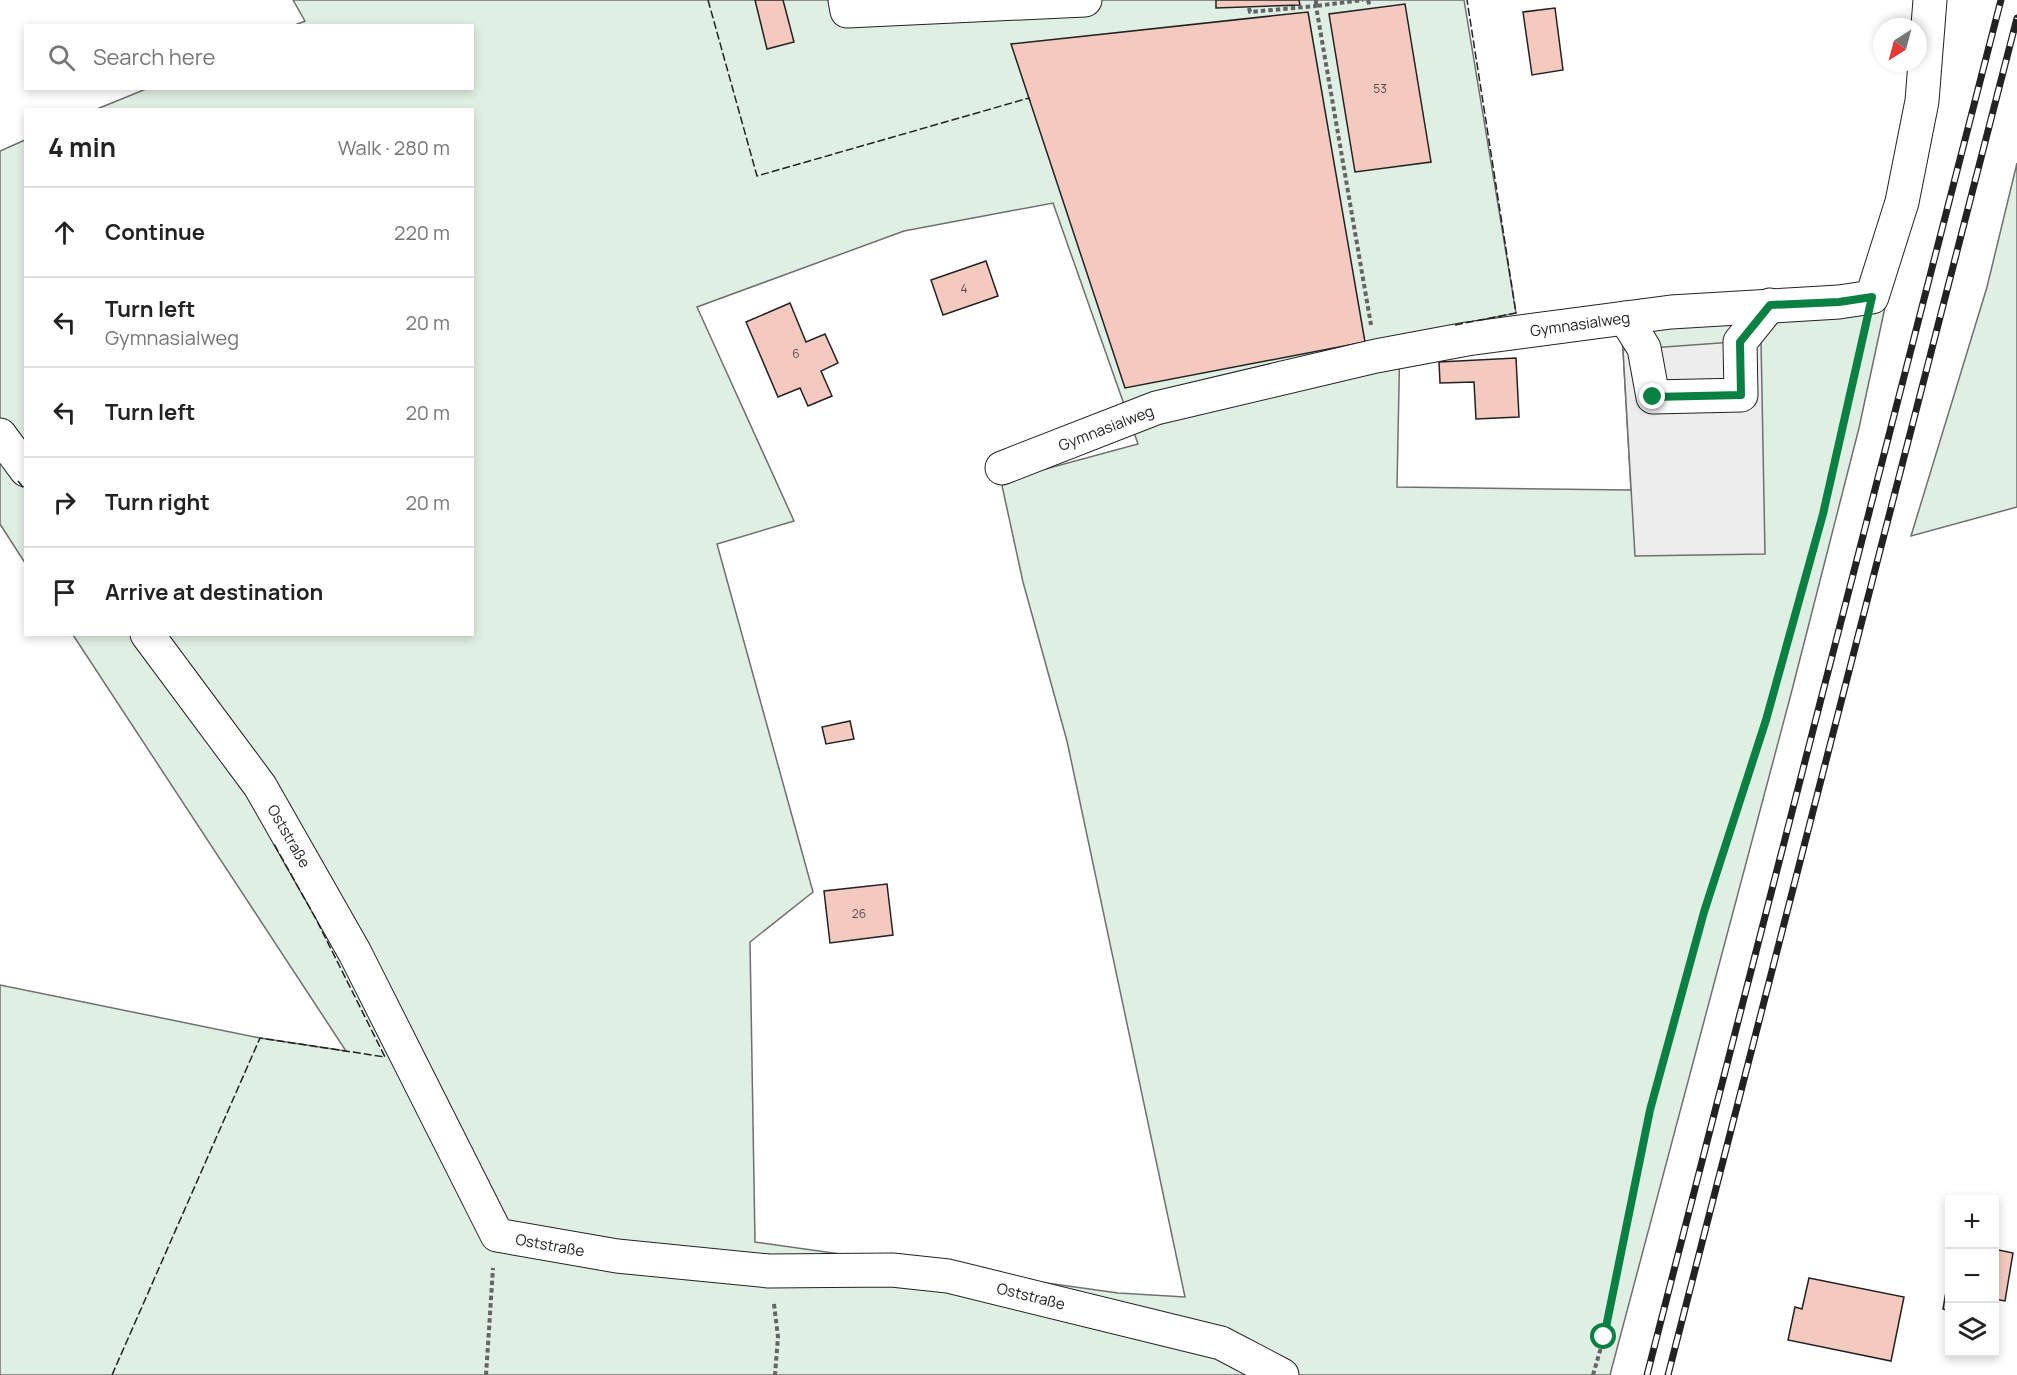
<!DOCTYPE html>
<meta charset="utf-8">
<style>
:root{--surface:#fff;--page:#f6f6f6;--text:#222;--muted:#767676;--line:#e0e0e0}
body{margin:0;font-family:Manrope,sans-serif;background:var(--page);color:var(--text)}
.controls{position:absolute;right:18px;bottom:18px;display:grid;overflow:hidden;border-radius:0px;box-shadow:0 3px 9px #0003}
.controls button{width:54px;height:54px;display:grid;place-items:center;padding:0;border:0;border-bottom:2px solid var(--line);background:var(--surface);color:var(--text);font:30px sans-serif}
.compass{position:absolute;left:1873px;top:18px;width:54px;height:54px;border-radius:50%;background:var(--surface);box-shadow:0 3px 9px #0003;rotate:216deg}
.stop{position:absolute;width:18px;height:18px;margin:-14px;border:4px solid #0b8043;border-radius:50%;background:#fff}
.stop.end{background:#0b8043;border-color:#fff;box-shadow:0 2px 6px #0008}
.list{margin:0;padding:0;list-style:none}
h2{display:flex;justify-content:space-between;align-items:center;height:78px;margin:0;padding:0 24px;font-size:26px}
h2 small{font-size:20px;font-weight:400;color:var(--muted)}
.list li{display:grid;grid-template-columns:39px 1fr auto;gap:18px;align-items:center;box-sizing:border-box;height:90px;padding:0 24px;border-top:2px solid var(--line)}
.list b{display:block;font-size:22px;white-space:nowrap}
.list p{margin:0;font-size:20px;white-space:nowrap;color:var(--muted)}
.list em{font-size:20px;font-style:normal;color:var(--muted)}
.icon{flex:none;width:33px;height:33px;fill:none;stroke:currentColor;stroke-width:2;stroke-linecap:round;stroke-linejoin:round}
.map{position:relative;flex:none;width:2017px;height:1375px;overflow:hidden}
.search{position:absolute;background:var(--surface);box-shadow:0 3px 9px #0003;left:24px;top:24px;width:450px;height:66px;display:flex;align-items:center;gap:15px;box-sizing:border-box;padding:0 21px;border-radius:0px;color:var(--muted);font-size:22px}
.panel{position:absolute;background:var(--surface);box-shadow:0 3px 9px #0003;left:24px;top:108px;width:450px;height:528px;border-radius:0px}
.map>svg:first-child{display:block}
.green{fill:#e0efe3;stroke:#6f6f6f;stroke-width:1.5;fill-rule:evenodd}
.parking{fill:#ededed;stroke:#6f6f6f;stroke-width:1.5}
.building{fill:#f3c9c0;stroke:#222;stroke-width:1.5}
.lines{fill:none;stroke-linecap:round;stroke-linejoin:round}
.minor-casing{stroke:#222;stroke-width:35}
.path{stroke:#646464;stroke-width:4;stroke-dasharray:4.5 3;stroke-linecap:butt}
.minor{stroke:#fff;stroke-width:33}
.rail-casing{stroke:#222;stroke-width:7}
.rail{stroke:#fff;stroke-width:4.5;stroke-dasharray:14;stroke-linecap:butt}
.fence{stroke:#222;stroke-width:1.5;stroke-dasharray:8 3;stroke-linecap:butt}
.route{stroke:#0b8043;stroke-width:8}
.labels{text-anchor:middle;dominant-baseline:central;stroke-width:4.5;stroke-linejoin:round;paint-order:stroke}
.number-label{font-size:12px;fill:#564c4a}
.street-label{font-size:15px;fill:#222;stroke:#fff}
</style>
<div class="map">
<svg width="2017" height="1375" viewBox="0 0 2017 1375">
<rect width="100%" height="100%" fill="#fff"/>
<!-- green -->
<g class="green">
<path d="M293 0H1464L1516 313 1400 336 1397 487 1631 490 1623 350 1618 308 1890 284 1859 428 1791 694 1610 1375H0V985L260 1038 346 1051 73 635 472 634V110L97 109 146 89 472 88V26L295 25 305 21ZM1053 203 1138 444 1001 481 1023 582 1067 741 1185 1297 1118 1293 755 1242 750 942 813 892 717 544 794 521 697 307 904 231Z"/>
<polygon points="25,140 25,563 0,524 0,151"/>
<polygon points="2017,163 2017,507 1911,536 1987,287"/>
</g>
<!-- parking -->
<polygon class="parking" points="1761,340 1765,554 1635,556 1623,350"/>
<!-- building -->
<g class="building">
<polygon points="755,0 783,0 794,42 767,49"/>
<polygon points="1216,0 1299,0 1300,5 1216,8"/>
<polygon points="1405,4 1431,162 1355,172 1329,14"/>
<polygon points="1555,8 1563,70 1532,75 1523,12"/>
<polygon points="1308,12 1365,342 1125,388 1011,44"/>
<polygon points="986,261 998,296 943,315 931,280"/>
<polygon points="790,303 806,342 825,334 838,363 821,371 832,396 808,406 800,388 778,397 746,322"/>
<polygon points="1516,358 1519,417 1476,419 1474,382 1440,383 1439,362"/>
<polygon points="850,721 854,739 826,744 822,727"/>
<polygon points="887,884 893,935 830,943 824,891"/>
<polygon points="1994,1249 2013,1253 2005,1301 1994,1299"/>
<polygon points="1950,1269 1950,1311 1943,1309"/>
<polygon points="1809,1278 1904,1297 1891,1361 1788,1340 1795,1307 1802,1309"/>
</g>
<g class="lines">
<!-- minor casing -->
<g class="minor-casing">
<g id="minor">
<polyline points="845,0 847,11 1085,0"/>
<polyline points="1625,318 1644,348 1653,397 1741,395 1740,342 1770,305"/>
<polyline points="0,435 26,470"/>
<polyline points="1002,468 1156,408 1376,356 1467,339 1671,312 1839,302 1872,297 1902,202 1922,101 1930,0"/>
<polyline points="147,634 260,786 355,953 497,1235 617,1256 769,1271 892,1270 948,1276 1221,1343 1282,1375"/>
</g>
</g>
<!-- path -->
<g class="path">
<polyline points="1316,0 1316,6 1363,0"/>
<polyline points="1368,0 1370,7"/>
<polyline points="1249,8 1250,12 1316,6 1371,325"/>
<polyline points="774,1304 778,1337 775,1375"/>
<polyline points="486,1375 493,1268"/>
<polyline points="1593,1375 1604,1337 1650,1110 1704,912 1765,720 1823,514 1864,330"/>
</g>
<!-- minor -->
<use href="#minor" class="minor"/>
<!-- rail casing -->
<g class="rail-casing">
<g id="rail">
<polyline points="1647,1375 2001,0"/>
<polyline points="1668,1375 2017,18"/>
</g>
</g>
<!-- rail -->
<use href="#rail" class="rail"/>
<!-- fence -->
<g class="fence">
<polyline points="708,0 757,176 1029,98 1030,101"/>
<polyline points="1455,325 1516,313 1467,0"/>
<polyline points="18,481 26,491"/>
<polyline points="112,1375 260,1038 385,1057 316,919 274,844"/>
</g>
</g>
<g class="lines">
<!-- route -->
<polyline class="route" points="1604,1337 1650,1110 1704,912 1766,720 1823,514 1872,297 1839,302 1770,305 1740,342 1741,395 1653,397"/>
</g>
<g class="labels">
<!-- number labels -->
<g class="number-label">
<text x="1380" y="88">53</text>
<text x="964" y="288">4</text>
<text x="796" y="353">6</text>
<text x="859" y="913">26</text>
</g>
<!-- street labels -->
<g class="street-label">
<text transform="translate(1580 324) rotate(-8)">Gymnasialweg</text>
<text transform="translate(1106 428) rotate(-21)">Gymnasialweg</text>
<text transform="translate(289 836) rotate(60)">Oststraße</text>
<text transform="translate(550 1245) rotate(10)">Oststraße</text>
<text transform="translate(1031 1296) rotate(14)">Oststraße</text>
</g>
</g>
</svg>
<div class="controls">
<button>+</button>
<button>−</button>
<button><svg class="icon" aria-label="layers" viewBox="0 0 24 24"><path d="M12 4l9 5-9 5-9-5zM3 14l9 5 9-5"/></svg></button>
</div>
<svg class="compass" viewBox="-18 -18 36 36"><path d="M0-13l5 13h-10z" fill="#e53935"/><path d="M0 13l5-13h-10z" fill="#767676"/></svg>
<div class="stop" style="left:1604px;top:1337px"></div>
<div class="stop end" style="left:1653px;top:397px"></div>
<div class="search"><svg class="icon" aria-label="search" viewBox="0 0 24 24"><circle cx="10" cy="10" r="6"/><path d="M15 15l6 6"/></svg>Search here</div>
<section class="panel">
<h2>4 min<small>Walk · 280 m</small></h2>
<ul class="list">
<li><svg class="icon" aria-label="ahead" viewBox="0 0 24 24"><path d="M12 20V5M6 11l6-6 6 6"/></svg><div><b>Continue</b></div><em>220 m</em></li>
<li><svg class="icon" aria-label="left" viewBox="0 0 24 24"><path d="M17 20v-9H6M10 6l-5 5 5 5"/></svg><div><b>Turn left</b><p>Gymnasialweg</p></div><em>20 m</em></li>
<li><svg class="icon" aria-label="left" viewBox="0 0 24 24"><path d="M17 20v-9H6M10 6l-5 5 5 5"/></svg><div><b>Turn left</b></div><em>20 m</em></li>
<li><svg class="icon" aria-label="right" viewBox="0 0 24 24"><path d="M7 20v-9h11M14 6l5 5-5 5"/></svg><div><b>Turn right</b></div><em>20 m</em></li>
<li><svg class="icon" aria-label="arrive" viewBox="0 0 24 24"><path d="M6 21V4h12l-3 4 3 4H6"/></svg><div><b>Arrive at destination</b></div></li>
</ul>
</section>
</div>
